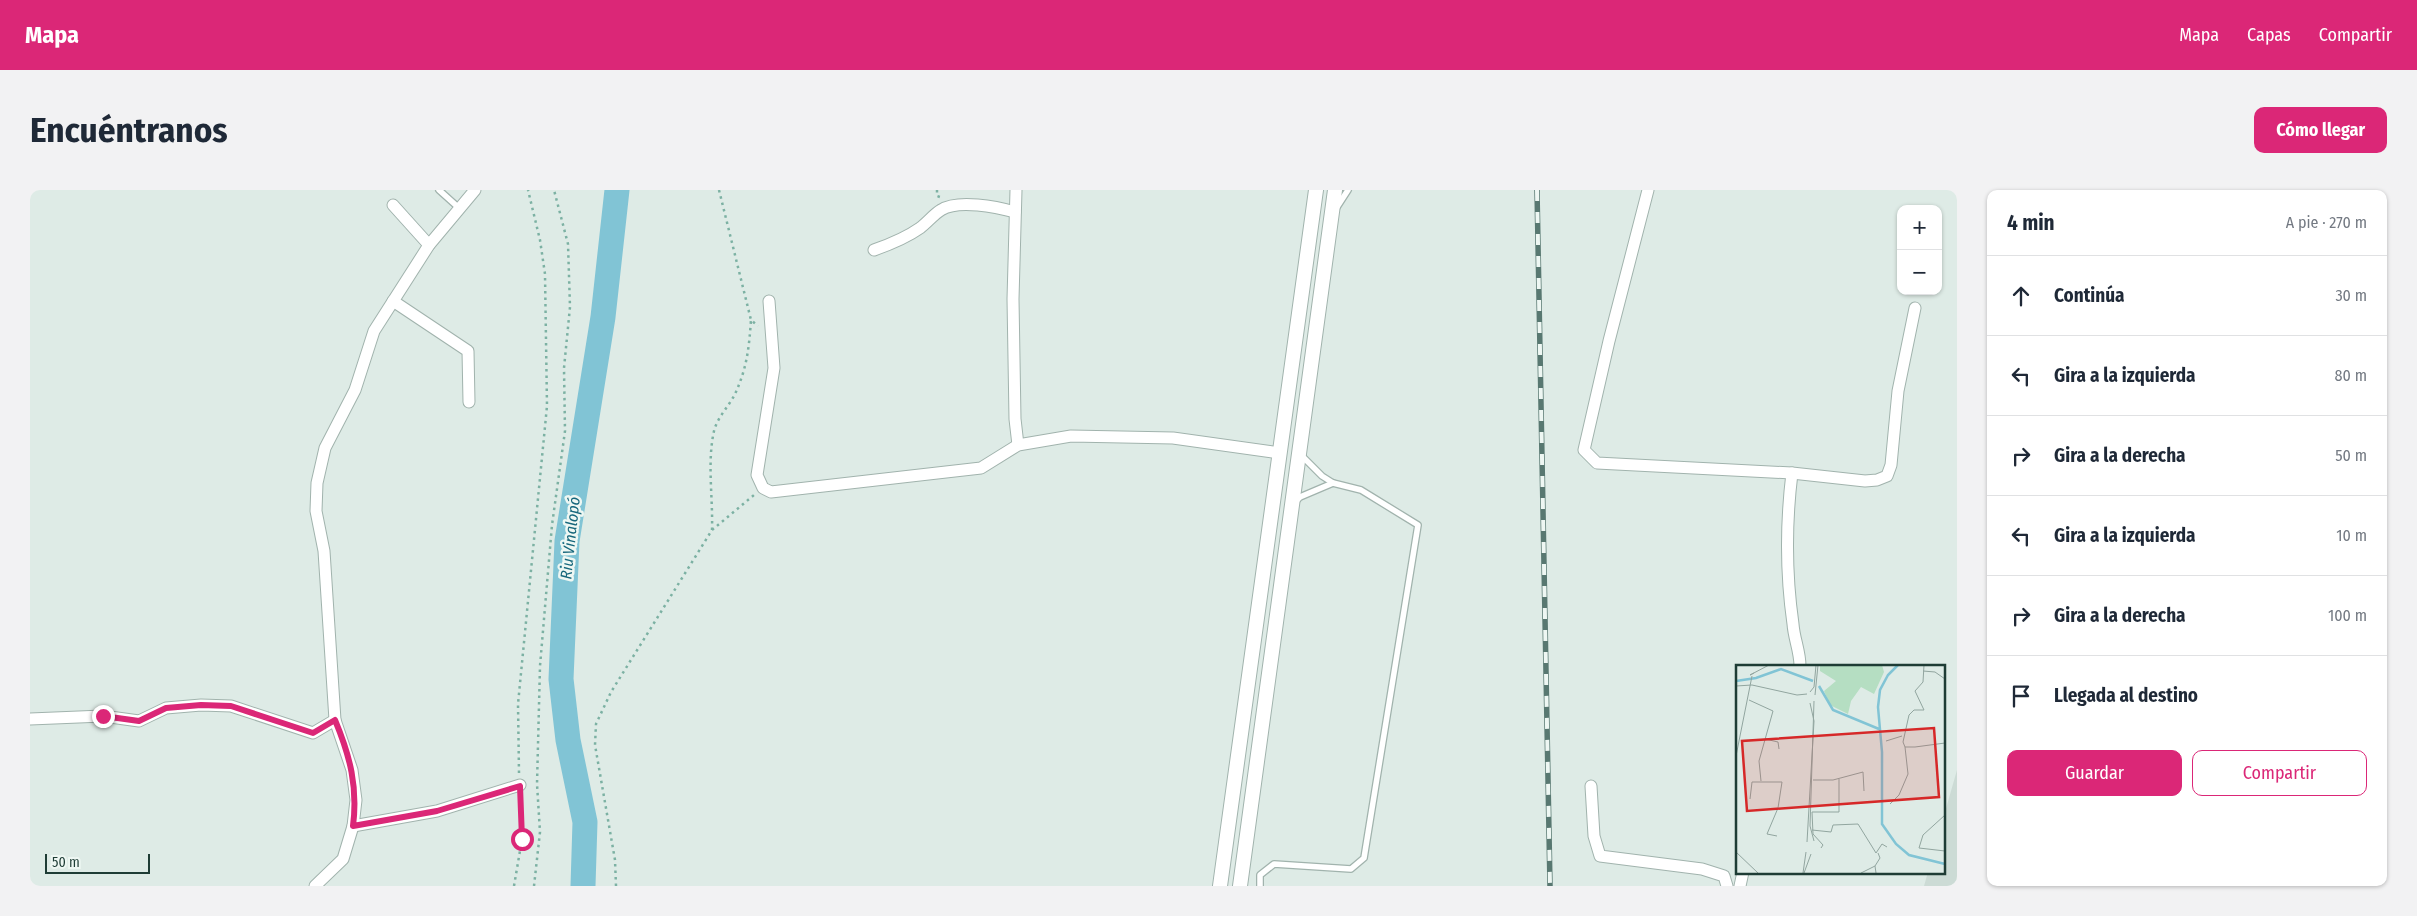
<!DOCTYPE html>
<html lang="es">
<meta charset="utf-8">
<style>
:root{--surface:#fff;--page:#f2f2f3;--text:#1f2937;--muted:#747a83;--line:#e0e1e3;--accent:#db2777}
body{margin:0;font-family:"Fira Sans Condensed",sans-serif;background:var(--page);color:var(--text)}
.controls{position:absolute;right:15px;top:15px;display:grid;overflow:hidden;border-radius:10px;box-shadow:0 1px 4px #0004}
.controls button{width:45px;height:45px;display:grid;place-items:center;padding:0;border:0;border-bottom:1px solid var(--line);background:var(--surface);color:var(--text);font:25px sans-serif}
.scale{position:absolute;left:15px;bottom:12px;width:105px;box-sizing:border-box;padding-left:5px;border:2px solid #1e3c35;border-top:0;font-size:14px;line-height:18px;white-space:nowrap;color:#1e3c35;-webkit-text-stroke:4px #eef7f3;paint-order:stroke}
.stop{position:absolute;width:15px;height:15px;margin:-11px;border:4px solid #db2777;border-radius:50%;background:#fff}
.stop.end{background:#db2777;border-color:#fff;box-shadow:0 1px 5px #0008}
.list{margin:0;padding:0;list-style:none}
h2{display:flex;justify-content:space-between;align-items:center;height:65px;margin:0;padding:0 20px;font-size:21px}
h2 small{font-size:16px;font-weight:400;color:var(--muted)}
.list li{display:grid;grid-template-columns:32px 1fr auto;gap:15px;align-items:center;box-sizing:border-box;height:80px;padding:0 20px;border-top:1px solid var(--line)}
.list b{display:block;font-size:19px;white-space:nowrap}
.list em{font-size:16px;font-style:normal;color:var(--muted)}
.actions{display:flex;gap:10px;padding:15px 20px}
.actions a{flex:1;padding:11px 0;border:1px solid var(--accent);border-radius:10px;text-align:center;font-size:18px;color:var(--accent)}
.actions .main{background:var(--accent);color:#fff}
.icon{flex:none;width:28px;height:28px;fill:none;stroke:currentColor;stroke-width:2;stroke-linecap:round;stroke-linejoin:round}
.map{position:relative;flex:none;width:1927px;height:696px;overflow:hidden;border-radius:10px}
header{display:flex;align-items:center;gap:30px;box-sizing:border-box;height:70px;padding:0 25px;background:var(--accent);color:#fff}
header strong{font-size:24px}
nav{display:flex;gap:28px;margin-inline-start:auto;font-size:18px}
.intro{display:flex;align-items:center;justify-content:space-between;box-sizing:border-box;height:120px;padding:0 30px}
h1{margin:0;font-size:35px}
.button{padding:12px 22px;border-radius:10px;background:var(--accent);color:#fff;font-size:18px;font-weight:700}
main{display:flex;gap:30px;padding:0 30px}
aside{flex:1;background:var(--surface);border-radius:10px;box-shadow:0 1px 4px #0004}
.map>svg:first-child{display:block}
.built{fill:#ccdbd5}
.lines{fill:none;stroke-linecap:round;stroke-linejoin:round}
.river{stroke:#81c4d5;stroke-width:25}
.service-casing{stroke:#a1b3ad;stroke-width:8}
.minor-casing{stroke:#a1b3ad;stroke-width:13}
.tertiary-casing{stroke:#a1b3ad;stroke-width:16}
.path{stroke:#7cb1a3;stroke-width:2.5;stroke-dasharray:2.5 4;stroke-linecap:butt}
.service{stroke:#fff;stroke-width:5.5}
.minor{stroke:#fff;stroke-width:11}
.tertiary{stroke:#fff;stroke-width:14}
.rail-casing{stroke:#587871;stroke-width:5.5}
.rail{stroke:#eef7f3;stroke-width:4;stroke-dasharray:11;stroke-linecap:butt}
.route{stroke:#db2777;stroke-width:6}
.labels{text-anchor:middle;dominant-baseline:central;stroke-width:5;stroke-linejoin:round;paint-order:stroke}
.water-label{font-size:16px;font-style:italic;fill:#15667b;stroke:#eef7f3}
.inset-river{fill:none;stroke:#81c4d5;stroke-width:2.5}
.inset-road{fill:none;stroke:#91a59f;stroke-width:1}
.view{fill:#d62828;fill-opacity:0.15;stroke:#d62828;stroke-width:2.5}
.inset-edge{fill:none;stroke:#1e3c35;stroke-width:2.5}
</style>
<header>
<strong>Mapa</strong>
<nav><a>Mapa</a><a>Capas</a><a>Compartir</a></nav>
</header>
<div class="intro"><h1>Encuéntranos</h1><a class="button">Cómo llegar</a></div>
<main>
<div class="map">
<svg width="1927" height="696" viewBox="0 0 1927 696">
<rect width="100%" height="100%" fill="#deebe6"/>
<!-- built -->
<polygon class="built" points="1927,580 1927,696 1894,696 1898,682 1913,682 1913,629"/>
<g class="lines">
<!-- river -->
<polyline class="river" points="553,696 555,632 538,550 531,489 537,351 573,127 587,0"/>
<!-- service casing -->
<g class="service-casing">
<g id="service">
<polyline points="409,0 429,18"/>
<polyline points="1307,17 1318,0"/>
<polyline points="1265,312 1270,307 1303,293"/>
<polyline points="1230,696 1230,685 1244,674 1321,679 1334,668 1388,335 1331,300 1303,293 1292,286 1271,265"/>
</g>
</g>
<!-- minor casing -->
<g class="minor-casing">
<g id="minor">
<polyline points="986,0 983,109 985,229 988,255"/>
<polyline points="1618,0 1579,151 1554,260 1567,273 1762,283 1835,291 1847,290 1857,286 1861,275 1868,201 1885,118"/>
<polyline points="363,15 399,55"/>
<path d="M844 60C861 54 876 48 890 38 898 32 904 24 911 20 928 9 967 17 985 22"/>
<polyline points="363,111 438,161 439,212"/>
<polyline points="739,111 744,178 727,285 733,298 741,302 951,278 988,255 1041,246 1143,248 1250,263"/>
<path d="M1762 283C1756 332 1756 385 1763 434 1764 449 1770 461 1770 476"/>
<polyline points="0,529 73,526 109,531 136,518 171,515 201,516 283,543 305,530 322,580 326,610 323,636 313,669 285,696"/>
<polyline points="305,530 294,361 286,321 287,293 295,258 325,200 344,141 399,55 445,0"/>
<polyline points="1561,596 1564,646 1570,666 1672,679 1694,686 1697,696"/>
<polyline points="323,636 407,621 490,595"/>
<polyline points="1710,696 1713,682"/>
</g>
</g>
<!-- tertiary casing -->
<g class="tertiary-casing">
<g id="tertiary">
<polyline points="1190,696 1286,0"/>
<polyline points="1210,696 1305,0"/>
</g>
</g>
<!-- path -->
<g class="path">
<polyline points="689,0 721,130 728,136"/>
<polyline points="907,0 907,6 910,7"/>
<path d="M682 340C683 307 677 272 684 241 687 228 699 216 705 204 717 178 719 158 721 130"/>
<polyline points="489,583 488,514 517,216 515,84 510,50 498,0"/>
<polyline points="484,696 492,649 490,608"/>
<polyline points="504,696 510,642 507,594 510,476 522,335 535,241 534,178 540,117 538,54 524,0"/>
<polyline points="586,696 585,670 565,555 566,534 581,502 682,340 724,305"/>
</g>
<!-- service -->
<use href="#service" class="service"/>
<!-- minor -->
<use href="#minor" class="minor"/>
<!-- tertiary -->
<use href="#tertiary" class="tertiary"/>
<!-- rail casing -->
<g class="rail-casing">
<polyline id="rail" points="1507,0 1520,696"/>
</g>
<!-- rail -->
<use href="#rail" class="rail"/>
</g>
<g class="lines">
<!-- route -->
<path class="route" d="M73 526 109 531 136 518 171 515 201 516 283 543 305 530C320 566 328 597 323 636L407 621 490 596 492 649"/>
</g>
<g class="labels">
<!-- water labels -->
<g class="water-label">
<text transform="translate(540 348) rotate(-84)">Riu Vinalopó</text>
</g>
</g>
<!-- overview -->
<g transform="translate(1706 475)">
<rect width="209" height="209" fill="#deebe6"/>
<path d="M84 0H146L148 7 138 29 125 22 115 36 112 49 94 40 88 26 100 16 84 6Z" fill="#b5dec2"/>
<path class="inset-river" d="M162 0 152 10 144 25 142 42 146 87V159L160 179 173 190 209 199M0 16 20 13 45 4 77 16M83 21 97 45 143 64"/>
<path class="inset-road" d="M188 0 187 17 179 26 188 45H178L173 50 167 77 169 82H179L209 78M187 6 199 7 209 14M18 8 14 10 33 0M0 21 16 20 61 30 71 29M74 27 78 22 80 0M79 30 82 0M13 35 37 46 23 96 25 116M29 74 42 77 43 84M150 76 166 71M0 91 16 11M77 115H97L127 107 128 126M14 134 16 117H46L42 143 31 169 41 171M154 139 163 130 172 109 169 82M209 150 187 170 183 183 209 186M76 165 95 167 97 160 122 159 140 188 146 179 151 182M78 176 74 161 78 36M71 177 78 56 74 38M85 183 87 180 77 169 76 147H103V114M0 187 22 208M67 208 70 187M68 208 75 189M125 208 139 201M140 208 139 201 144 193 142 188"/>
<path class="view" d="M198 63 203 132 11 146 6 76Z"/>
<rect width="209" height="209" class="inset-edge"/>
</g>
</svg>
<div class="controls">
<button>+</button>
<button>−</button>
</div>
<div class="scale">50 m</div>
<div class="stop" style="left:492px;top:649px"></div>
<div class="stop end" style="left:73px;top:526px"></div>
</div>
<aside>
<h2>4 min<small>A pie · 270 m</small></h2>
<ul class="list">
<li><svg class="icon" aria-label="ahead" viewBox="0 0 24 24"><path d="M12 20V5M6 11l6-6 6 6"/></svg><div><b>Continúa</b></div><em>30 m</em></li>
<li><svg class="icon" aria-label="left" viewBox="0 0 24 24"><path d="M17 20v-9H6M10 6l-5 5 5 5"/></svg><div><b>Gira a la izquierda</b></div><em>80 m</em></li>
<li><svg class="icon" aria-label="right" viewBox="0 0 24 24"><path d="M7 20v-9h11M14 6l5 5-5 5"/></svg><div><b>Gira a la derecha</b></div><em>50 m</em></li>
<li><svg class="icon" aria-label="left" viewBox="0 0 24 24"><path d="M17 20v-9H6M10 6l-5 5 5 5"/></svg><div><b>Gira a la izquierda</b></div><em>10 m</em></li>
<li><svg class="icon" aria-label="right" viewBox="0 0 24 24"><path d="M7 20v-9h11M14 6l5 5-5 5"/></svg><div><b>Gira a la derecha</b></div><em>100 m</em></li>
<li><svg class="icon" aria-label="arrive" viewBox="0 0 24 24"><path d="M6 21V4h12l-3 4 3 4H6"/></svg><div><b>Llegada al destino</b></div></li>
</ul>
<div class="actions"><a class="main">Guardar</a><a>Compartir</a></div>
</aside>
</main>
